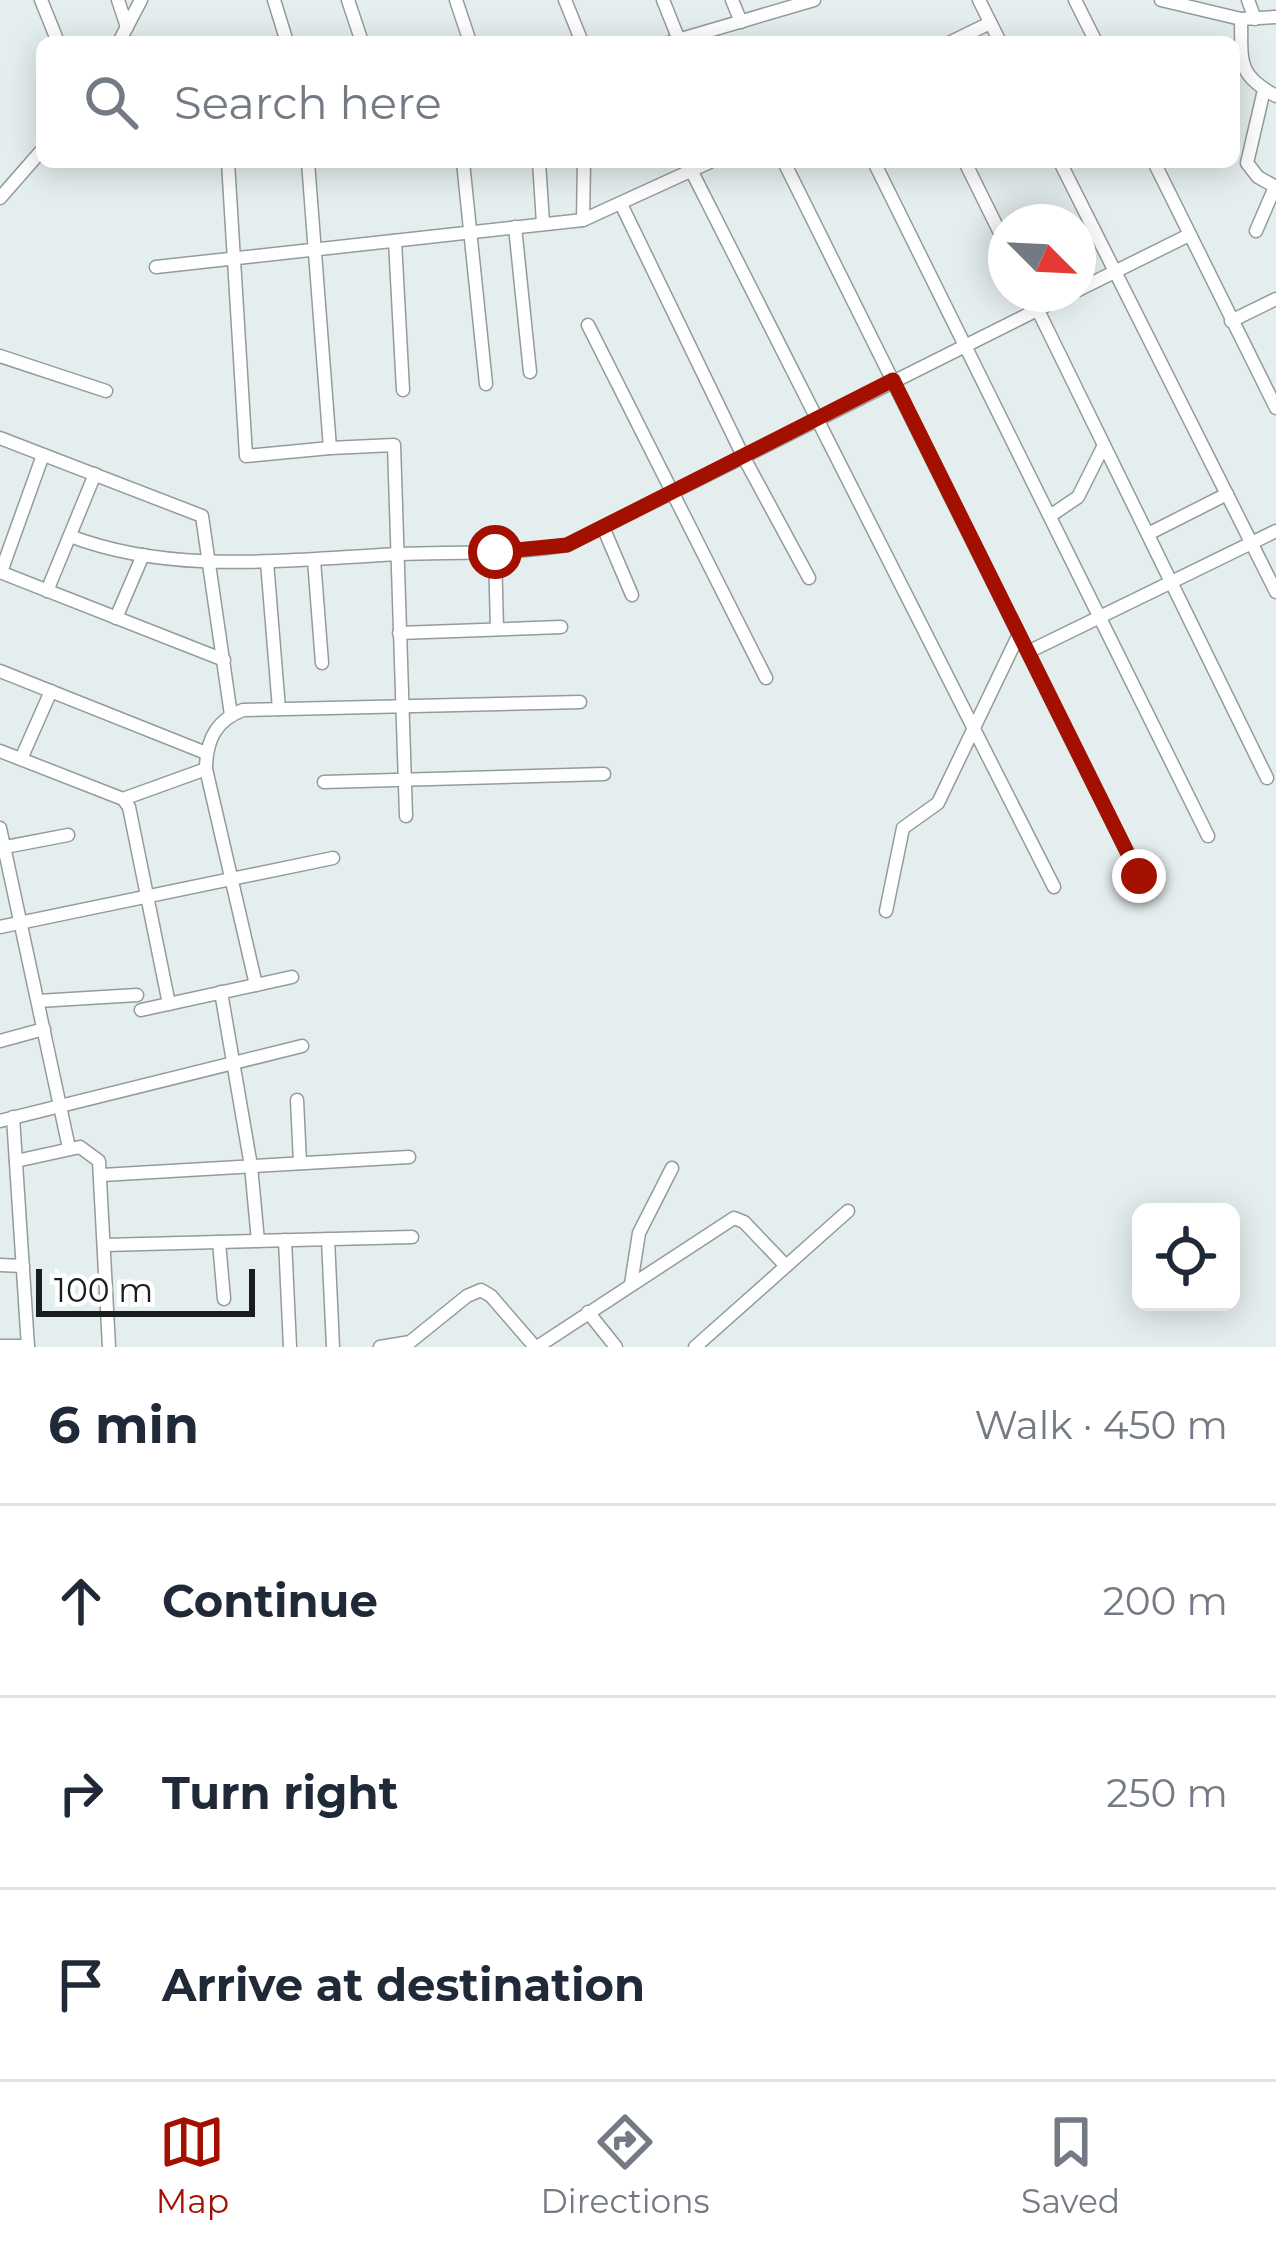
<!DOCTYPE html>
<meta charset="utf-8">
<style>
:root{--surface:#fff;--page:#f2f2f3;--text:#1f2937;--muted:#747a83;--line:#e0e1e3;--accent:#a41000}
body{margin:0;font-family:Montserrat,sans-serif;background:var(--page);color:var(--text)}
.controls{position:absolute;right:36px;bottom:36px;display:grid;overflow:hidden;border-radius:18px;box-shadow:0 6px 30px #0003}
.controls button{width:108px;height:108px;display:grid;place-items:center;padding:0;border:0;border-bottom:3px solid var(--line);background:var(--surface);color:var(--text);font:60px sans-serif}
.compass{position:absolute;left:988px;top:204px;width:108px;height:108px;border-radius:50%;background:var(--surface);box-shadow:0 6px 30px #0003;rotate:114deg}
.scale{position:absolute;left:36px;bottom:30px;width:219px;box-sizing:border-box;padding-left:12px;border:6px solid #1a1d1e;border-top:0;font-size:33px;line-height:42px;white-space:nowrap;color:#1a1d1e;-webkit-text-stroke:9px #fff;paint-order:stroke}
.stop{position:absolute;width:36px;height:36px;margin:-27px;border:9px solid #a41000;border-radius:50%;background:#fff}
.stop.end{background:#a41000;border-color:#fff;box-shadow:0 3px 12px #0008}
.list{margin:0;padding:0;list-style:none}
h2{display:flex;justify-content:space-between;align-items:center;height:156px;margin:0;padding:0 48px;font-size:51px}
h2 small{font-size:39px;font-weight:400;color:var(--muted)}
.list li{display:grid;grid-template-columns:78px 1fr auto;gap:36px;align-items:center;box-sizing:border-box;height:192px;padding:0 48px;border-top:3px solid var(--line)}
.list b{display:block;font-size:45px;white-space:nowrap}
.list em{font-size:39px;font-style:normal;color:var(--muted)}
.icon{flex:none;width:66px;height:66px;fill:none;stroke:currentColor;stroke-width:2;stroke-linecap:round;stroke-linejoin:round}
.map{position:relative;flex:none;width:1276px;height:1347px;overflow:hidden}
.search{position:absolute;background:var(--surface);box-shadow:0 6px 30px #0003;left:36px;right:36px;top:36px;height:132px;display:flex;align-items:center;gap:30px;box-sizing:border-box;padding:0 42px;border-radius:18px;color:var(--muted);font-size:45px}
.sheet{height:732px;background:var(--surface)}
nav{display:flex;justify-content:space-around;align-items:center;box-sizing:border-box;height:168px;border-top:3px solid var(--line);background:var(--surface);font-size:33px;color:var(--muted)}
nav a{display:grid;justify-items:center;gap:6px}
nav .on{color:var(--accent)}
.map>svg:first-child{display:block}
.lines{fill:none;stroke-linecap:round;stroke-linejoin:round}
.street-casing{stroke:#939b9d;stroke-width:15}
.street{stroke:#fff;stroke-width:12}
.route{stroke:#a41000;stroke-width:15}
</style>
<div class="map">
<svg width="1276" height="1347" viewBox="0 0 1276 1347">
<rect width="100%" height="100%" fill="#e5eeef"/>
<g class="lines">
<!-- street casing -->
<g class="street-casing">
<g id="street">
<polyline points="41,0 58,42"/>
<polyline points="118,0 127,27"/>
<polyline points="274,0 287,42"/>
<polyline points="348,0 362,42"/>
<polyline points="456,0 470,42"/>
<polyline points="565,0 582,42"/>
<polyline points="663,0 679,40"/>
<polyline points="732,0 741,22"/>
<polyline points="979,0 1000,42"/>
<polyline points="1075,0 1096,42"/>
<polyline points="1161,0 1241,19 1276,17"/>
<polyline points="1248,0 1255,19"/>
<path d="M1241 19C1242 62 1236 74 1276 96"/>
<polyline points="119,42 141,0"/>
<polyline points="671,42 814,0"/>
<polyline points="951,42 990,23"/>
<polyline points="1264,90 1247,163 1258,177 1276,187"/>
<polyline points="228,162 246,456 330,448"/>
<polyline points="308,162 330,448 394,445 406,816"/>
<polyline points="463,162 486,384"/>
<polyline points="539,162 543,223"/>
<polyline points="687,162 1054,887"/>
<polyline points="784,162 1139,876"/>
<polyline points="874,162 1208,836"/>
<polyline points="965,162 1006,245"/>
<polyline points="1060,162 1276,592"/>
<polyline points="1154,162 1276,408"/>
<polyline points="0,198 42,150"/>
<polyline points="621,204 743,456 809,578"/>
<polyline points="583,220 584,162"/>
<polyline points="515,227 530,372"/>
<polyline points="1256,231 1275,187"/>
<polyline points="395,241 403,390"/>
<polyline points="156,267 583,220 710,162"/>
<polyline points="1078,290 1189,235"/>
<polyline points="1030,294 1267,778"/>
<polyline points="1231,321 1276,299"/>
<polyline points="588,325 766,678"/>
<polyline points="0,356 106,391"/>
<polyline points="0,438 202,516 231,715"/>
<polyline points="1050,516 1078,497 1104,445"/>
<polyline points="603,527 632,595"/>
<polyline points="1148,534 1227,494"/>
<path d="M70 536C174 576 291 559 401 554 456 552 512 554 567 545L1069 294"/>
<polyline points="495,552 497,629"/>
<polyline points="314,560 322,663"/>
<polyline points="267,562 279,709"/>
<polyline points="0,572 224,660"/>
<polyline points="1,572 43,455"/>
<polyline points="47,591 95,474"/>
<polyline points="116,618 143,555"/>
<polyline points="399,633 561,627"/>
<polyline points="1028,652 1276,531"/>
<polyline points="0,671 206,753"/>
<polyline points="0,751 123,799 129,807 169,1004"/>
<polyline points="21,759 51,691"/>
<polyline points="324,782 604,774"/>
<polyline points="123,799 206,769"/>
<polyline points="0,828 69,1148"/>
<polyline points="0,848 68,835"/>
<polyline points="886,911 903,828 938,803 1019,634"/>
<polyline points="0,927 333,858"/>
<path d="M256 985 206 769C206 740 216 720 243 710L580 702"/>
<polyline points="221,992 251,1166 258,1241"/>
<polyline points="38,1001 137,995"/>
<polyline points="141,1010 292,977"/>
<polyline points="0,1041 44,1029"/>
<polyline points="297,1100 300,1163"/>
<polyline points="13,1117 28,1347"/>
<polyline points="0,1121 302,1046"/>
<polyline points="16,1161 80,1147 99,1161 109,1347"/>
<polyline points="102,1175 409,1157"/>
<polyline points="328,1239 333,1347"/>
<polyline points="285,1240 290,1347"/>
<polyline points="219,1242 224,1299"/>
<polyline points="105,1245 412,1237"/>
<polyline points="0,1265 23,1266"/>
<polyline points="631,1284 639,1233 672,1168"/>
<polyline points="588,1312 616,1347"/>
<polyline points="0,1346 28,1346"/>
<polyline points="380,1347 410,1342 467,1296 481,1290 491,1296 535,1347"/>
<polyline points="537,1347 734,1218 744,1222 786,1266"/>
<polyline points="695,1347 848,1211"/>
</g>
</g>
<!-- street -->
<use href="#street" class="street"/>
</g>
<g class="lines">
<!-- route -->
<polyline class="route" points="495,552 567,545 893,380 1139,876"/>
</g>
</svg>
<div class="controls">
<button><svg class="icon" aria-label="locate" viewBox="0 0 24 24"><circle cx="12" cy="12" r="6"/><path d="M12 2v4M12 18v4M2 12h4M18 12h4"/></svg></button>
</div>
<svg class="compass" viewBox="-18 -18 36 36"><path d="M0-13l5 13h-10z" fill="#e53935"/><path d="M0 13l5-13h-10z" fill="#747a83"/></svg>
<div class="scale">100 m</div>
<div class="stop" style="left:495px;top:552px"></div>
<div class="stop end" style="left:1139px;top:876px"></div>
<div class="search"><svg class="icon" aria-label="search" viewBox="0 0 24 24"><circle cx="10" cy="10" r="6"/><path d="M15 15l6 6"/></svg>Search here</div>
</div>
<section class="sheet">
<h2>6 min<small>Walk · 450 m</small></h2>
<ul class="list">
<li><svg class="icon" aria-label="ahead" viewBox="0 0 24 24"><path d="M12 20V5M6 11l6-6 6 6"/></svg><div><b>Continue</b></div><em>200 m</em></li>
<li><svg class="icon" aria-label="right" viewBox="0 0 24 24"><path d="M7 20v-9h11M14 6l5 5-5 5"/></svg><div><b>Turn right</b></div><em>250 m</em></li>
<li><svg class="icon" aria-label="arrive" viewBox="0 0 24 24"><path d="M6 21V4h12l-3 4 3 4H6"/></svg><div><b>Arrive at destination</b></div></li>
</ul>
</section>
<nav>
<a class="on"><svg class="icon" aria-label="map" viewBox="0 0 24 24"><path d="M3 6l6-2 6 2 6-2v14l-6 2-6-2-6 2zM9 4v14M15 6v14"/></svg>Map</a>
<a><svg class="icon" aria-label="directions" viewBox="0 0 24 24"><path d="M12 3l9 9-9 9-9-9zM9 14v-3h6M13 9l2 2-2 2"/></svg>Directions</a>
<a><svg class="icon" aria-label="saved" viewBox="0 0 24 24"><path d="M7 4h10v16l-5-4-5 4z"/></svg>Saved</a>
</nav>
